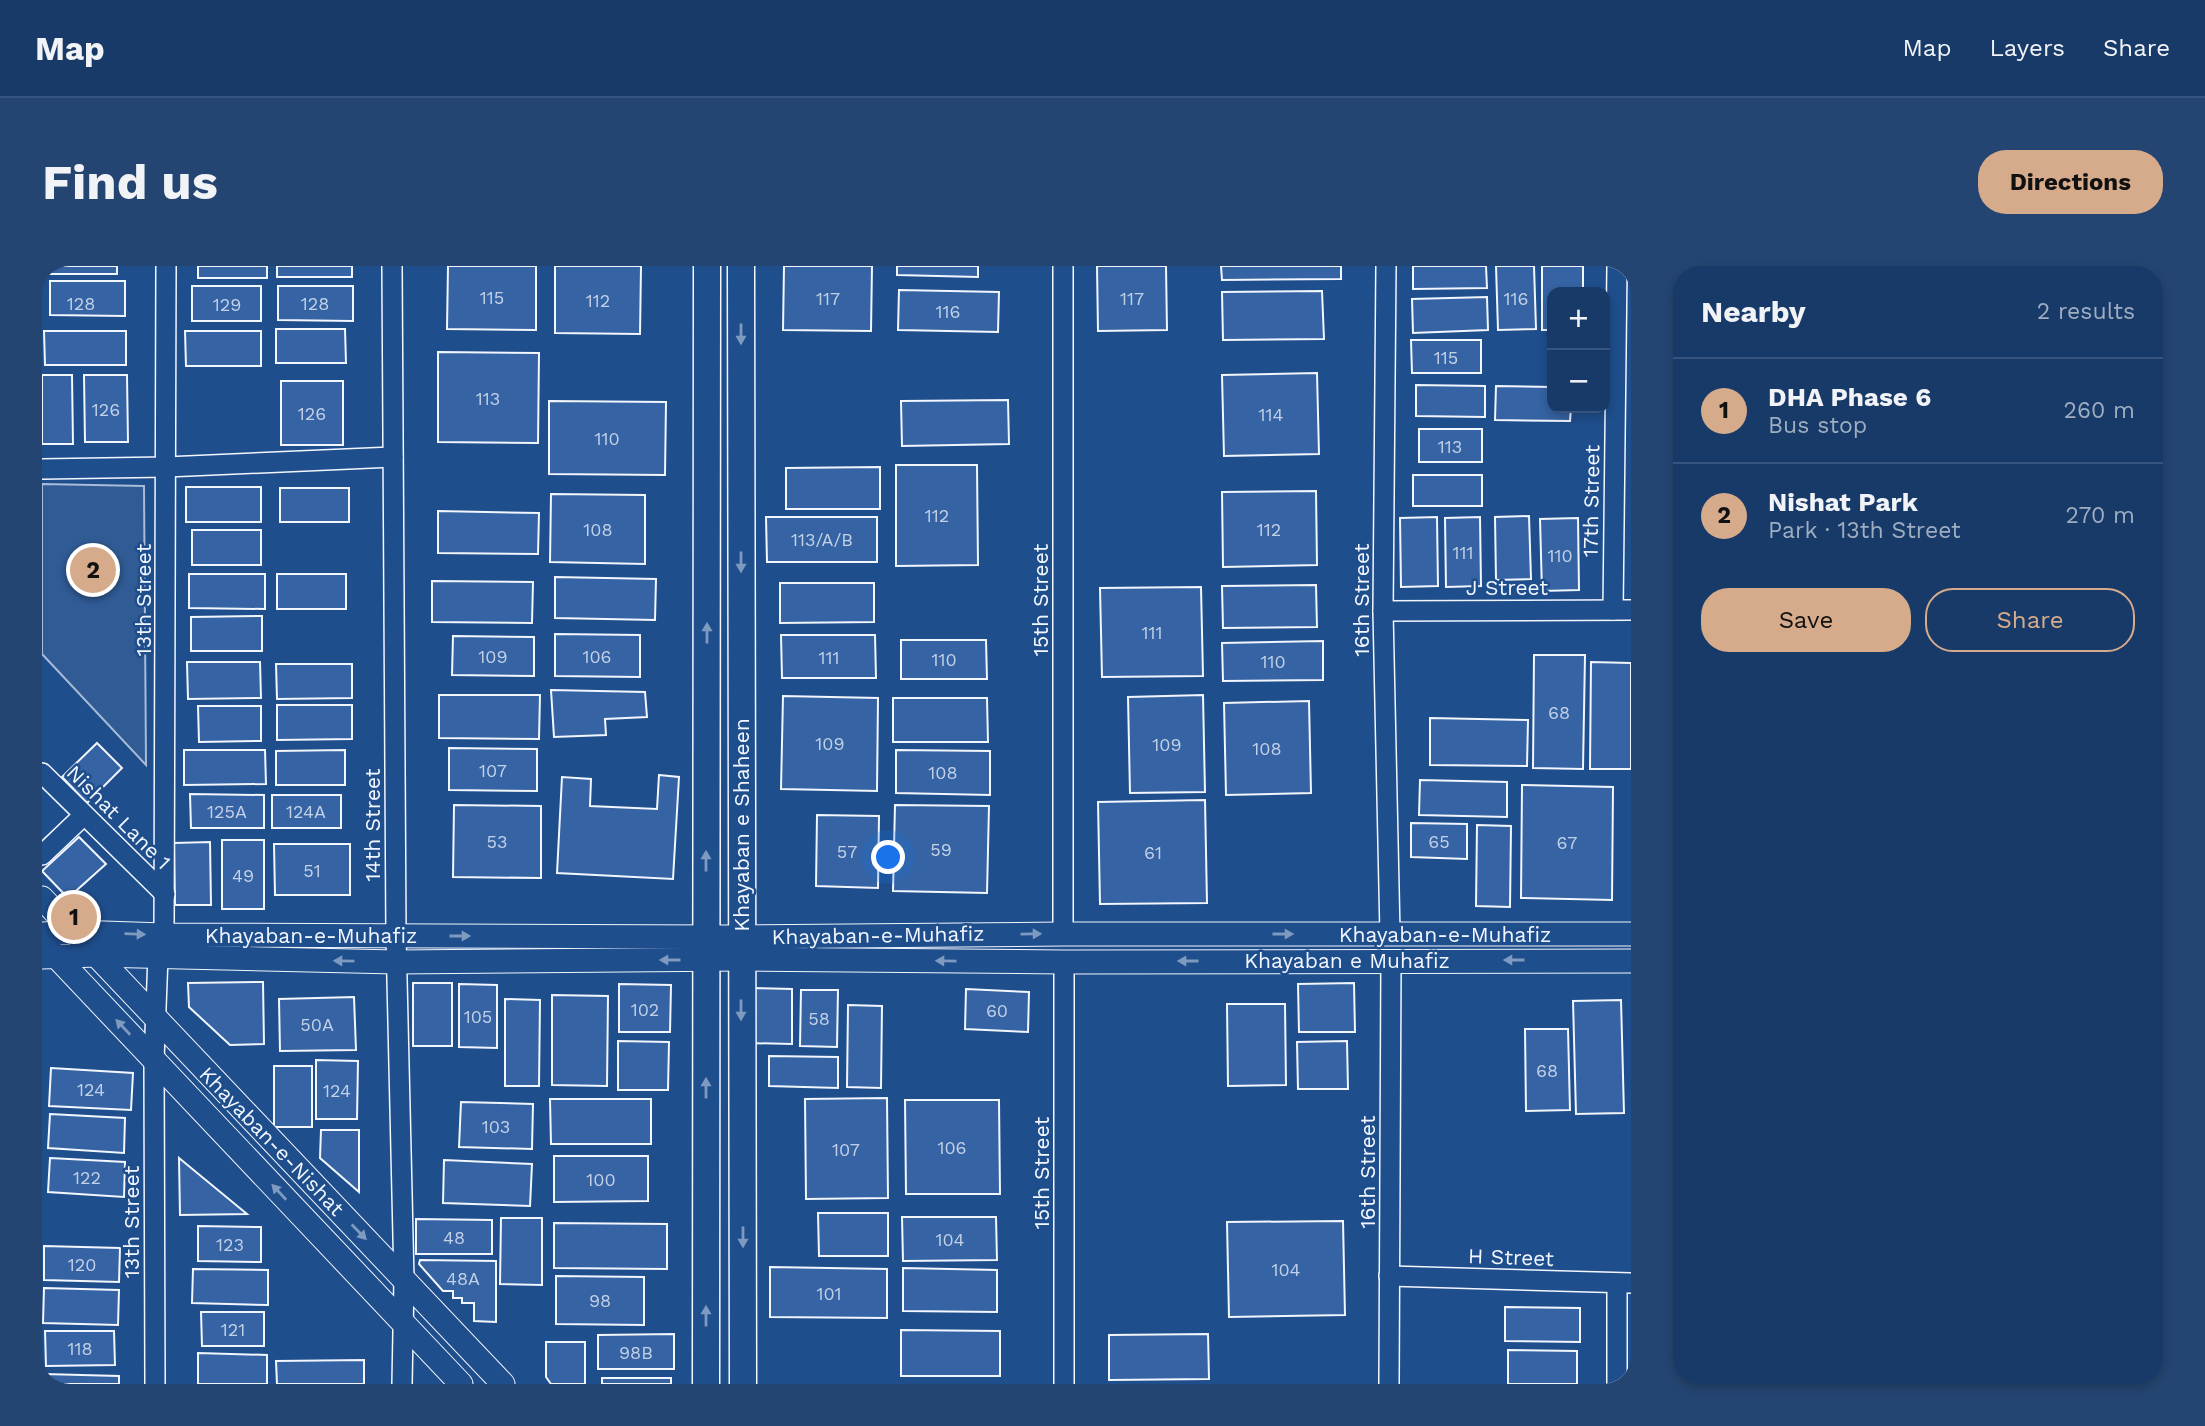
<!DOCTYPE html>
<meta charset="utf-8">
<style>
:root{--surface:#173a69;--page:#244571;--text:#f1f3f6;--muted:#9eadc0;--line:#36547d;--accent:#d6ab8b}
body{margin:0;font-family:"Work Sans",sans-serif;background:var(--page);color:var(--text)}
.controls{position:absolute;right:21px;top:21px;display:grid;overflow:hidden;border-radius:14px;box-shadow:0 4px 10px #0003}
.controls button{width:63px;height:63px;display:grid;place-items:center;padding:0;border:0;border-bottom:2px solid var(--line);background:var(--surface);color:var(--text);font:35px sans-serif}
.you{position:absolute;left:847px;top:592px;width:24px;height:24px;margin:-18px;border:5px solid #fff;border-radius:50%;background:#1a73e8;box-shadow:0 0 0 10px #1a73e833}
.badge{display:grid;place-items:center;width:46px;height:46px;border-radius:50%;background:var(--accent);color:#111;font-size:23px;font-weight:700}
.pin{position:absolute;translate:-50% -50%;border:4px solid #fff;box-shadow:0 2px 7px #0006}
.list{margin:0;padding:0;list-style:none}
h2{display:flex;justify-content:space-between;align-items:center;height:91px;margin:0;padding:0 28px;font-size:30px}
h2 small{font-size:23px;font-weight:400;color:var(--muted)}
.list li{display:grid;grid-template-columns:46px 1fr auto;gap:21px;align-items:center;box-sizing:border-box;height:105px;padding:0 28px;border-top:2px solid var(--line)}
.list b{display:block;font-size:26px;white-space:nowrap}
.list p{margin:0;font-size:23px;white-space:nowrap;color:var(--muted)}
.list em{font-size:23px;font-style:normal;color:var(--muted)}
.actions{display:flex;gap:14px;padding:21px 28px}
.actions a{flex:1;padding:16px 0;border:2px solid var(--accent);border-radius:28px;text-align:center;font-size:24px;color:var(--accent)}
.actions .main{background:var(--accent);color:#111}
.map{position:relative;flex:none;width:1589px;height:1118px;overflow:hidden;border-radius:28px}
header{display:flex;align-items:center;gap:42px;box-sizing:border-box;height:98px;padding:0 35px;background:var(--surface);border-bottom:2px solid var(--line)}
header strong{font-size:33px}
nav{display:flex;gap:38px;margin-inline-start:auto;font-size:24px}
.intro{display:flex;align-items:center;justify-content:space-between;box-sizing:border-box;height:168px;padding:0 42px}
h1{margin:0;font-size:49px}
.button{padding:18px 32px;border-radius:28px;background:var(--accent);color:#111;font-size:24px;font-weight:700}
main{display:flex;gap:42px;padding:0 42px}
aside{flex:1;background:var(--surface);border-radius:28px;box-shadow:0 4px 10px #0003}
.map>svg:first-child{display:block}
.built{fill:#305b95;stroke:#a8bbd7;stroke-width:2}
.building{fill:#3563a3;stroke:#f2f6ff;stroke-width:2}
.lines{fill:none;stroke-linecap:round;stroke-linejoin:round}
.minor-casing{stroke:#f2f6ff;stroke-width:22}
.tertiary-casing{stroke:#f2f6ff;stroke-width:25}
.secondary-casing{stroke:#f2f6ff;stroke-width:29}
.minor{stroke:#1f4e8c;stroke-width:19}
.tertiary{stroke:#1f4e8c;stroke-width:23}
.secondary{stroke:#1f4e8c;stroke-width:26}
.oneway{fill:#7e9ac0}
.labels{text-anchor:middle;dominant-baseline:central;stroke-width:5;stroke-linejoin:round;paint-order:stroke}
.number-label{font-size:18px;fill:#c3d1e8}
.street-label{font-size:21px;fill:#f2f6ff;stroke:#1f4e8c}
</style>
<header>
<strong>Map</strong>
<nav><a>Map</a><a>Layers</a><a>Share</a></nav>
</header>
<div class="intro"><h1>Find us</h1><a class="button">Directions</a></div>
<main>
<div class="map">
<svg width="1589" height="1118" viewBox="0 0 1589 1118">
<rect width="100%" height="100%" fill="#1f4e8c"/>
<!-- built -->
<polygon class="built" points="0,218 102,220 104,499 0,388"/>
<!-- building -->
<g class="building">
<rect x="0" y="0" width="75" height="8"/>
<rect x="156" y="0" width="69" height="12"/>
<rect x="235" y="0" width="75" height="11"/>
<polygon points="406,0 494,0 494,64 405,63"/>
<polygon points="513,0 599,0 598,68 513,67"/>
<polygon points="742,0 830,0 829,65 741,64"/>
<polygon points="855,0 936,0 936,11 855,9"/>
<polygon points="1055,0 1124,0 1125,64 1056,65"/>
<polygon points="1179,0 1299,0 1299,13 1180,14"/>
<polygon points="1371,0 1444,0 1445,22 1371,23"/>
<polygon points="1454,0 1492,0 1494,63 1456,64"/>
<polygon points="1500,0 1541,0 1541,26 1510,26 1510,64 1500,64"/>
<polygon points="8,15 83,15 83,50 8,49"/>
<rect x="150" y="20" width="69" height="35"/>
<polygon points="236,20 311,20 311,55 236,54"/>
<polygon points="857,24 957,26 956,66 856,64"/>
<polygon points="1280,25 1282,73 1181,74 1180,26"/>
<polygon points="1445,31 1446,64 1371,67 1370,33"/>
<polygon points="234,63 303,63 304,97 234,97"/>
<polygon points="2,65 84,65 84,99 3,99"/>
<polygon points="143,65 219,65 219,100 144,100"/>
<polygon points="1369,74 1439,74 1439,107 1370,107"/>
<polygon points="396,86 497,87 496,177 396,176"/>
<polygon points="1275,107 1277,188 1182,190 1180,109"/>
<polygon points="0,109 30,109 31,178 0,178"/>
<polygon points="42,109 85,109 86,176 43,176"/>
<rect x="239" y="115" width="62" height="64"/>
<polygon points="1374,119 1443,120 1443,151 1374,150"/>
<polygon points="1454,120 1510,121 1510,142 1529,142 1528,155 1453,154"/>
<polygon points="966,134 967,178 860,180 859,135"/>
<polygon points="507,135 624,136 623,209 507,208"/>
<rect x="1377" y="163" width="63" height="33"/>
<polygon points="854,199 935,199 936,299 854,300"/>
<polygon points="838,201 838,243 744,243 744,202"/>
<rect x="1371" y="209" width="69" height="31"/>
<rect x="144" y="221" width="75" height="35"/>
<rect x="238" y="222" width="69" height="34"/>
<polygon points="1274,225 1275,299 1181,301 1180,226"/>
<polygon points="509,228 603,229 603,298 508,296"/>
<polygon points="396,245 497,247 496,288 396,287"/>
<polygon points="1487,250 1489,313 1454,314 1453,251"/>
<polygon points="724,251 835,251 835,296 725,296"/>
<polygon points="1395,251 1396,320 1359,321 1358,252"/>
<polygon points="1438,251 1439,320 1404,321 1403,252"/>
<polygon points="1536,252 1537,324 1500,325 1498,253"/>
<rect x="150" y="264" width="69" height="35"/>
<polygon points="147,308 223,308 223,343 147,342"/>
<rect x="235" y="308" width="69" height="35"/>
<polygon points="513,311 614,313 613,354 513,352"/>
<polygon points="390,315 491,316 490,357 390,356"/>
<polygon points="738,317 832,317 832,356 738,357"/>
<polygon points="1274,319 1275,361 1181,362 1180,320"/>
<polygon points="1159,321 1161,410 1060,411 1058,322"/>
<polygon points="220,350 220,385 149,385 149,351"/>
<polygon points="513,368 598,369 598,411 513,410"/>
<polygon points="739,369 833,369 834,412 740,412"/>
<polygon points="411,370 492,371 492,410 410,409"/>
<polygon points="859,374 944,374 945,413 859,413"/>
<polygon points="1281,375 1281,414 1181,415 1180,377"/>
<polygon points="1492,389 1543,389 1541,503 1491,502"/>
<polygon points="145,396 218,396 219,432 146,433"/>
<polygon points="1549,396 1589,397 1589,503 1548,503"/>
<polygon points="234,398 310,398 310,432 235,433"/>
<polygon points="509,424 603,426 605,451 563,453 564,469 512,471"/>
<polygon points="397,429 498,429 497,473 397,472"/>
<polygon points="1161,429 1163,526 1088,527 1086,431"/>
<polygon points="741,430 836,432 835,525 739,523"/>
<polygon points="851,432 945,432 946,476 851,476"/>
<polygon points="1267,435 1269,527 1184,529 1182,437"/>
<polygon points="235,439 310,439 310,473 235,474"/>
<polygon points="156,440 219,440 219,475 157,476"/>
<polygon points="1388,452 1486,454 1485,500 1388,499"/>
<polygon points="55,477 80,502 45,537 20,511"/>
<polygon points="407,482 495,483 495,525 407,524"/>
<polygon points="142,484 223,484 224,518 142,519"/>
<polygon points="303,484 303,519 234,519 234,485"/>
<polygon points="854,484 948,485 948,529 854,527"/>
<polygon points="617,509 637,511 631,613 515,607 520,511 549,513 548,540 615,543"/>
<polygon points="1378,514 1465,516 1465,551 1377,549"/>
<polygon points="1480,519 1571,521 1570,634 1479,632"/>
<polygon points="148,528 222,529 222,562 149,562"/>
<rect x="230" y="529" width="69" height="33"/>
<polygon points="1163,534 1165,637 1058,638 1056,536"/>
<polygon points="412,539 499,540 499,612 411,611"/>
<polygon points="853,539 947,540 945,627 851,625"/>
<polygon points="775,549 837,550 836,622 774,620"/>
<polygon points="1369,557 1425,558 1425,593 1369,591"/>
<polygon points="1435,559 1469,560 1468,641 1434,640"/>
<polygon points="37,571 64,598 26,632 0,605"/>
<rect x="180" y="574" width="42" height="69"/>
<polygon points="168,576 169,639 133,639 132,577"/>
<polygon points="232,578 308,578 308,629 233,629"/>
<polygon points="221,716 222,778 188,779 147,741 146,717"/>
<rect x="371" y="717" width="39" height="63"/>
<polygon points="1312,717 1313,766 1257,766 1256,718"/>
<polygon points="417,718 455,719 455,782 417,781"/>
<polygon points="577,718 629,719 628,766 577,766"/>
<polygon points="706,722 750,723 750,778 705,777"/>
<polygon points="924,723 987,726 986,766 923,763"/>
<polygon points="759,724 796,724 795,781 758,780"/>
<polygon points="510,729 566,730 565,820 510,819"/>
<polygon points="312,731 314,784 238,785 237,733"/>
<polygon points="463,733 498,734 497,820 463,820"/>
<polygon points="1579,734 1582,847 1534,848 1531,735"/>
<polygon points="1185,738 1243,738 1244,819 1186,820"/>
<polygon points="806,739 840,740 839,822 805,821"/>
<polygon points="1483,763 1526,763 1528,844 1484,845"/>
<polygon points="576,775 627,776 626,824 576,824"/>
<polygon points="1305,775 1306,823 1256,823 1255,776"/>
<polygon points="727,790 796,791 796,822 727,820"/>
<polygon points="274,794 316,795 315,853 274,853"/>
<rect x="232" y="800" width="38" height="61"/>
<polygon points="9,802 91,807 89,844 7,840"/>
<polygon points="845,832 846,932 764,933 763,833"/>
<polygon points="508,833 609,833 609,878 509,878"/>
<polygon points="863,834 957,834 958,928 864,928"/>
<polygon points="419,836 491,838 490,883 417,881"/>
<polygon points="8,848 83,852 82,887 6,882"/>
<polygon points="279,864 317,864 317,926 278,892"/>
<polygon points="512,890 606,890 606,935 512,936"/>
<polygon points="8,892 83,896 82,931 6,926"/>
<polygon points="137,892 205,948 138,949"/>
<polygon points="402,894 490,898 488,940 401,937"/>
<polygon points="776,947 846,947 846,990 777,990"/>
<polygon points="860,951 954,951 955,994 861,995"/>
<polygon points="459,952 500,952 500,1019 458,1018"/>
<polygon points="374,953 450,954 450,988 374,988"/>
<polygon points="1301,955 1303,1049 1187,1051 1185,956"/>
<polygon points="512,957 625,958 625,1003 512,1002"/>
<polygon points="156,960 219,961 219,996 156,995"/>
<polygon points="2,980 78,982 77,1016 2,1014"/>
<polygon points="378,994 454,995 454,1056 432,1055 432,1037 420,1037 420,1032 411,1032 411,1025 401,1025 377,998"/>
<polygon points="728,1001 845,1003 845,1052 728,1051"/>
<polygon points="861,1002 955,1004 955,1046 861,1045"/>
<polygon points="151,1003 226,1004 226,1039 150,1037"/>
<polygon points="514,1010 602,1011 602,1059 514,1058"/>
<polygon points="2,1022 77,1024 76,1059 1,1057"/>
<polygon points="1463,1041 1538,1042 1538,1076 1463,1075"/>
<polygon points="159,1046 222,1046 222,1080 160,1080"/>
<polygon points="859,1064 958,1065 958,1110 859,1110"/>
<polygon points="3,1065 72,1065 73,1099 4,1100"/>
<polygon points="632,1068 632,1103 556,1103 556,1069"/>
<polygon points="1166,1068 1167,1113 1067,1114 1067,1069"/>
<polygon points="504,1076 543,1076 543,1118 509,1118 504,1111"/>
<polygon points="1466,1084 1535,1085 1535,1118 1466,1118"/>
<polygon points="156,1087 225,1089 225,1118 156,1118"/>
<polygon points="322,1094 322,1118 235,1118 234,1095"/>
<polygon points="2,1108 77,1110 77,1118 2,1118"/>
<rect x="560" y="1112" width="69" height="6"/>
</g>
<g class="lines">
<!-- minor casing -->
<g class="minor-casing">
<g id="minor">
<polyline points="350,0 354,670 362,1014 360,1118"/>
<polyline points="1344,0 1341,345 1348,668"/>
<polyline points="0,203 124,201 351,191"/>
<polyline points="1571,344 1575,0"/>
<polyline points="1341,345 1589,344"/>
<polyline points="0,507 123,628"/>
<polyline points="0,589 42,549"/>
<polyline points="1021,668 1021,0"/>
<polyline points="122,669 124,0"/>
<polyline points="1022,696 1022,1118"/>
<polyline points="1347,1010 1589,1017"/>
<polyline points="113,1118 112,794 116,690"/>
<polyline points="1347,1118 1349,694"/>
<polyline points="1575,1118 1575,1017"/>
</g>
</g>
<!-- tertiary casing -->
<g class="tertiary-casing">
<g id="tertiary">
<polyline points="0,632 461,1118"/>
<polyline points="0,668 32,666 122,669 681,671 1021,668 1589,668"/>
<polyline points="7,683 419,1118"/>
<polyline points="0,691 54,689 354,696 699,693 1022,696 1589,695"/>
</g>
</g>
<!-- secondary casing -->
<g class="secondary-casing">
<g id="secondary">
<polyline points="699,0 701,1118"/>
<polyline points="664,1118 665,0"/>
</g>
</g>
<!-- minor -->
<use href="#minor" class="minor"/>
<!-- tertiary -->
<use href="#tertiary" class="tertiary"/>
<!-- secondary -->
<use href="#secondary" class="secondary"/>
</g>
<!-- one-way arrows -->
<defs><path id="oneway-solid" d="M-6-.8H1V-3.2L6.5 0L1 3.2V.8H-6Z" transform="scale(1.75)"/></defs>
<g class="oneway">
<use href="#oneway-solid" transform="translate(699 68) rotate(90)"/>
<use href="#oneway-solid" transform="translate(699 296) rotate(90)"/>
<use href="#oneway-solid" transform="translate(665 367) rotate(-90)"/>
<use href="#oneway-solid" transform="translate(664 595) rotate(-90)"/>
<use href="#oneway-solid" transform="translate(93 668) rotate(2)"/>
<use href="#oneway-solid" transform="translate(989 668) rotate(-1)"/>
<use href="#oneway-solid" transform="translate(1241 668)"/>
<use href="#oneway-solid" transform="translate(418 670)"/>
<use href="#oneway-solid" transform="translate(628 694) rotate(180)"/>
<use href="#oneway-solid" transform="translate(1472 694) rotate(-180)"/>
<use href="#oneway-solid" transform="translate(302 695) rotate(-179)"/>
<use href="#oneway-solid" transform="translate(904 695) rotate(-179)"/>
<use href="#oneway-solid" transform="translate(1146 695) rotate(180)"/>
<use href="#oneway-solid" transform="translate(699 744) rotate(90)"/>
<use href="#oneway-solid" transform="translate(81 761) rotate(-133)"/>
<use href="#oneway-solid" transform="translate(664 822) rotate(-90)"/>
<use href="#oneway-solid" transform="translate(237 926) rotate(-133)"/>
<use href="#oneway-solid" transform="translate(317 966) rotate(46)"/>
<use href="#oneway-solid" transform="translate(701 971) rotate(90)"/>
<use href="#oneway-solid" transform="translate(664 1050) rotate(-90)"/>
</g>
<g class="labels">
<!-- number labels -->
<g class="number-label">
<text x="450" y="31">115</text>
<text x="786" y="32">117</text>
<text x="1090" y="32">117</text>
<text x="1474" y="32">116</text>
<text x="556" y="34">112</text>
<text x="39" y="37">128</text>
<text x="273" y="37">128</text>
<text x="185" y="38">129</text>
<text x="906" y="45">116</text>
<text x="1404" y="91">115</text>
<text x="446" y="132">113</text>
<text x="64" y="143">126</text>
<text x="270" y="147">126</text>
<text x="1229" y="148">114</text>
<text x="565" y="172">110</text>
<text x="1408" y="180">113</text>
<text x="895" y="249">112</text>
<text x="556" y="263">108</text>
<text x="1227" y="263">112</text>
<text x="780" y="273">113/A/B</text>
<text x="1421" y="286">111</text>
<text x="1518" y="289">110</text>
<text x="1110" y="366">111</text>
<text x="451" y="390">109</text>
<text x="555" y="390">106</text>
<text x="787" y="391">111</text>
<text x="902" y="393">110</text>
<text x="1231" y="395">110</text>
<text x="1517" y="446">68</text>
<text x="788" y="477">109</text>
<text x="1125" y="478">109</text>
<text x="1225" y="482">108</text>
<text x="451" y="504">107</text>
<text x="901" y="506">108</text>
<text x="185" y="545">125A</text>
<text x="264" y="545">124A</text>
<text x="455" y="575">53</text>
<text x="1397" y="575">65</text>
<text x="1525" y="576">67</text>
<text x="899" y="583">59</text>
<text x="805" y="585">57</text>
<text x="1111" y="586">61</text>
<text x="270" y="604">51</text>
<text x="201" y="609">49</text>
<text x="603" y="743">102</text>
<text x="955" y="744">60</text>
<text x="436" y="750">105</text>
<text x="777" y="752">58</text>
<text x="275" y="758">50A</text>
<text x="1505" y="804">68</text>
<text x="49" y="823">124</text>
<text x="295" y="824">124</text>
<text x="454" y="860">103</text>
<text x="910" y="881">106</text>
<text x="804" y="883">107</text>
<text x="45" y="911">122</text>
<text x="559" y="913">100</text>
<text x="412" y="971">48</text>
<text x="908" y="973">104</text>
<text x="188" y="978">123</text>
<text x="40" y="998">120</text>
<text x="1244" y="1003">104</text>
<text x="421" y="1012">48A</text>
<text x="787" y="1027">101</text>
<text x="558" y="1034">98</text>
<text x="191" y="1063">121</text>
<text x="38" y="1082">118</text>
<text x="594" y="1086">98B</text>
</g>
<!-- street labels -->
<g class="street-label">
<text transform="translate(1549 235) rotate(-89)">17th Street</text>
<text x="1465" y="321">J Street</text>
<text transform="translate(101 334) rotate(-90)">13th Street</text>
<text transform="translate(998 334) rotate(-90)">15th Street</text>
<text transform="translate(1319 334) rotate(-90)">16th Street</text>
<text transform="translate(77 551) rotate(45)">Nishat Lane 1</text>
<text transform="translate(330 559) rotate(-90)">14th Street</text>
<text transform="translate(699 559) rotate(-90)">Khayaban e Shaheen</text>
<text x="1403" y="668">Khayaban-e-Muhafiz</text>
<text x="269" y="669">Khayaban-e-Muhafiz</text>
<text transform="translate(836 669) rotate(-1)">Khayaban-e-Muhafiz</text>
<text x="1305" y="694">Khayaban e Muhafiz</text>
<text transform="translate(230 875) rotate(46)">Khayaban-e-Nishat</text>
<text transform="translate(1325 906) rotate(-90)">16th Street</text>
<text transform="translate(999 907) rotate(-90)">15th Street</text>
<text transform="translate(89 956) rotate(-90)">13th Street</text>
<text transform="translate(1469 991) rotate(2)">H Street</text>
</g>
</g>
</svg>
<div class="controls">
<button>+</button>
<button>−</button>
</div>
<div class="you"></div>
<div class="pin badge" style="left:32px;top:651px">1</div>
<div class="pin badge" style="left:51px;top:304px">2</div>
</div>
<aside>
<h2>Nearby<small>2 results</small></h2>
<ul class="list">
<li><span class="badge">1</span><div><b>DHA Phase 6</b><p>Bus stop</p></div><em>260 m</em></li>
<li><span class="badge">2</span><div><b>Nishat Park</b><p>Park · 13th Street</p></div><em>270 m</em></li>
</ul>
<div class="actions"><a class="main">Save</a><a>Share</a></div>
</aside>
</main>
